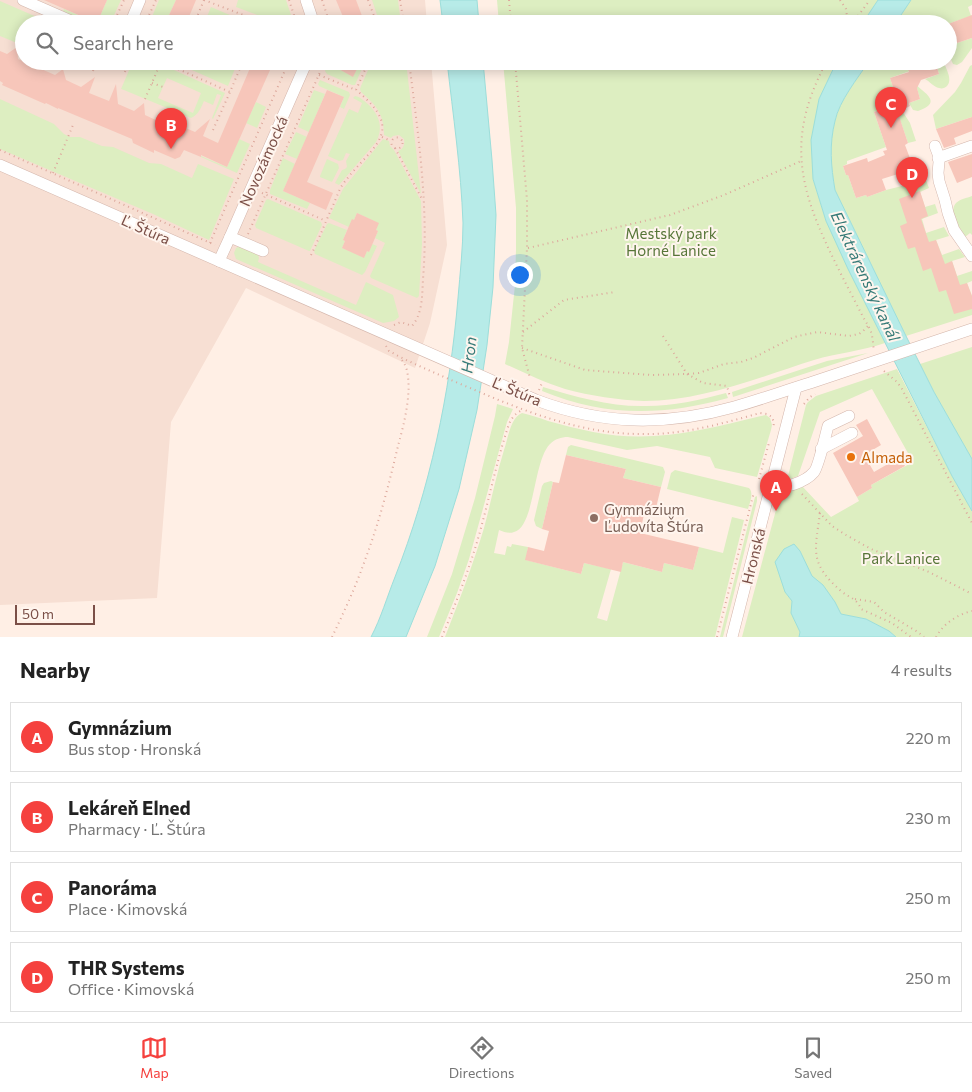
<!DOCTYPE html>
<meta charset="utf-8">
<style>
:root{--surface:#fff;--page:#f2f2f2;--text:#222;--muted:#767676;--line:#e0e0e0;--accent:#f5413e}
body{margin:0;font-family:Commissioner,sans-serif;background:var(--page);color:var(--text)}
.scale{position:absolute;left:15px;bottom:12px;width:80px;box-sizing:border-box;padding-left:5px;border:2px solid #7b4f47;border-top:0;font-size:14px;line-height:18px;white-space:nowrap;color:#7b4f47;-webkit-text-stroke:4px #fff5ee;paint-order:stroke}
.you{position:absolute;left:519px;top:274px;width:18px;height:18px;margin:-12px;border:4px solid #fff;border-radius:50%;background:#1a73e8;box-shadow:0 0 0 8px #1a73e833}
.badge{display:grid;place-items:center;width:32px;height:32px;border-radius:50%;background:var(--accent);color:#fff;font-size:16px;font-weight:700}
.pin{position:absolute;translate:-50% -41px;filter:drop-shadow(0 1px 2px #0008)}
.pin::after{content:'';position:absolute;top:26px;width:18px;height:15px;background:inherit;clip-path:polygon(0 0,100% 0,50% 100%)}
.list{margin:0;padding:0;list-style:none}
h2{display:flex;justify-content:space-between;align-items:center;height:65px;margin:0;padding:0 20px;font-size:21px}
h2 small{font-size:16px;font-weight:400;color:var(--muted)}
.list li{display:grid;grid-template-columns:32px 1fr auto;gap:15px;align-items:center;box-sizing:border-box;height:70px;margin:0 10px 10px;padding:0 10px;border:1px solid var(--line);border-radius:0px}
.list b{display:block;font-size:19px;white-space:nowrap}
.list p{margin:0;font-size:16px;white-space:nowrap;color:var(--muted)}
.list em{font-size:16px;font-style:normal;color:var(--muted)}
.icon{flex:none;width:28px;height:28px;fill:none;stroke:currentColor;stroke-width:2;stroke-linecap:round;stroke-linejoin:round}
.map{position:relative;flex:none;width:972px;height:637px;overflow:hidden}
.search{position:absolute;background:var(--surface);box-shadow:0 2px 12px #0003;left:15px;right:15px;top:15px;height:55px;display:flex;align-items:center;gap:12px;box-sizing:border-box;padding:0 18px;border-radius:28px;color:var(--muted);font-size:19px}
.sheet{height:385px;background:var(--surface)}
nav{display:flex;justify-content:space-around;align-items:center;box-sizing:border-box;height:70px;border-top:1px solid var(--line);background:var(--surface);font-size:14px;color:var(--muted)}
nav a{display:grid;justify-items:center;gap:2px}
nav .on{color:var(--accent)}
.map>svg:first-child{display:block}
.residential{fill:#f7dfd3}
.green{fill:#ddeec1;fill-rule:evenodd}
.water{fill:#b7ebe8;stroke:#9cdeda}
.building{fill:#f7c6ba}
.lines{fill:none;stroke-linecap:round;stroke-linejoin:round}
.minor-casing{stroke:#d4b6ac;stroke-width:12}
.path{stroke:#dda89c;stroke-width:2;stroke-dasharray:1 4;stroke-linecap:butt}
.minor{stroke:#fff;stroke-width:11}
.food-dot{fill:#e8710a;stroke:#fff5ee;stroke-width:2}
.education-dot{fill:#8d6e63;stroke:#fff5ee;stroke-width:2}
.labels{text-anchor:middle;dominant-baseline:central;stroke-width:4;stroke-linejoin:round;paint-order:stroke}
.street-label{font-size:15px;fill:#7b4f47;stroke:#fff5ee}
.park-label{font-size:15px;fill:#577638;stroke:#fff5ee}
.food-label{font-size:15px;fill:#c56008;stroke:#fff5ee;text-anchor:start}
.education-label{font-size:15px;fill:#785e54;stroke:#fff5ee;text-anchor:start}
.water-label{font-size:16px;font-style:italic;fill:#357a77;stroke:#fff5ee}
</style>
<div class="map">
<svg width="972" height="637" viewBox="0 0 972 637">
<rect width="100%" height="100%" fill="#ffefe5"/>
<!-- residential -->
<polygon class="residential" points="0,0 425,0 427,24 24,24 24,61 431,61 447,245 430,323 415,368 246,288 171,422 157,598 0,605"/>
<!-- green -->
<g class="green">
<polygon points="107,0 121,0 110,24 88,24 62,13 64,9 97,23"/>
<polygon points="159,0 176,0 165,24 149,24"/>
<polygon points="238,0 286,0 294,24 281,24 236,7"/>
<polygon points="372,0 398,0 401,24 380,24"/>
<polygon points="497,0 878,0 862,24 499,24"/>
<polygon points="911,0 972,0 972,5 968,7 971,16 948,24 895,24"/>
<polygon points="0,1 53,24 24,24 24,46 0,36"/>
<polygon points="211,7 251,24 204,24"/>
<polygon points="972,38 972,48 962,62 957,65 953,64 948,53 948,46"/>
<path d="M133 61H154L225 93 213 119 212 118 221 95 217 94 213 105 204 101C201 108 198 115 191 118L124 90 121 89ZM167 78 201 93 193 113 158 98Z"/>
<polygon points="188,61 238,61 228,86 185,67"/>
<path d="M372 61H406L421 194 398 151C403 149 405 145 404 139L399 135 393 136 391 138 384 135C384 114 376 105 361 92L360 89 361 86Z"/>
<path d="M503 61H837L819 99 813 179 826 221 885 343C862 351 837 353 814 360 760 377 702 401 644 401 618 400 591 396 565 389 545 383 525 373 505 364L509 342 515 285 516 249V208Z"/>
<path d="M869 61H905L910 71 890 78 898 101 885 105 884 104 881 105 882 109 874 112 886 147 847 161V164L843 166 846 175H848L856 198 866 195 867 197 886 190 926 180 929 188 920 192 925 207 935 204 938 213 922 219 926 233 944 227 949 236 936 240 942 255 959 249 965 257 952 261 957 276 972 271V281L967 283 972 296V315L906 336 835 190C831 166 829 145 835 121 839 101 858 78 869 61Z"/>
<path d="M935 61H943C946 68 953 80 947 86 945 88 942 89 939 88 934 87 929 81 925 79L939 74Z"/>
<polygon points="330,65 353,76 359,65 363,66 355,85 352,85 327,74 325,71 326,67"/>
<polygon points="972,65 972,117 936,129 933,115 955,92 961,83 970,66"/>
<polygon points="320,80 349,92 350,95 344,109 340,107 344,97 319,86 318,84"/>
<path d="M916 85C928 95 941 103 918 111L913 110 909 103 920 99Z"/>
<polygon points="314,90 325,94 309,132 298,127"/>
<path d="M355 96C361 97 364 101 369 105 379 115 384 128 376 142L339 185 335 183 342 170 345 169 347 167 346 161 350 154 346 153 343 160 339 161 328 156 349 109 358 113 362 103 353 98Z"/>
<polygon points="0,99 54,124 64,134 70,137 80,137 102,146 113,147 149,163 161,164 192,178 198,164 234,179 209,240 153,214 0,149"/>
<polygon points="256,102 266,107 257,128 246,123"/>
<polygon points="896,108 901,109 910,123 916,141 908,143"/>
<polygon points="296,132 307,137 297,159 285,154"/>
<polygon points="239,139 250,144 237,173 201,157 201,156 227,167"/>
<polygon points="383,139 389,141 390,146 394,150 421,201 422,244 419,296 417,298 371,278 370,276 385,243 375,238 378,231 376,230 378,223 357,213 354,220 349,227 329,218 343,189"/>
<polygon points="283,158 295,164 283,191 310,203 307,209 270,194 270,190"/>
<polygon points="327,159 338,164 339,168 332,182 320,177 320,176"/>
<path d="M972 196V235L970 233 965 237C958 229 948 212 956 203 960 199 967 198 972 196Z"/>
<polygon points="268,199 321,222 322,225 310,251 309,251 256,228 255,225 266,200"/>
<polygon points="329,223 347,230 343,240 345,241 342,248 364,257 367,251 369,252 372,244 377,246 365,272 362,275 315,254 314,251 327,224"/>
<polygon points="238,247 241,247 258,255 259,258 258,262 356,305 366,282 393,295 399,317 394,321 383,323 236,259 234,253 236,248"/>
<polygon points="972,347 972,459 934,392 920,364"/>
<polygon points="868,353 733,397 732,392 827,361"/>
<polygon points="897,369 952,476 972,511 972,637 896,637 889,631 866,619 841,614 835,602 823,585 812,577 800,551 785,592 792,601 791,613 800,632 799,637 742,637 780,495 783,493 802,486 831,517 859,501 857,497 872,488 871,485 913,462 872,389 820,412 798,476 787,480 806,405 808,402 816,396"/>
<path d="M543 387C576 397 611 407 646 406 673 406 700 400 726 393L728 398C663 416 605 417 542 391Z"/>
<polygon points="497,404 513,409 507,422 469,559 457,593 439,637 427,637 452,574 475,498 495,416"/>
<path d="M522 413C531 415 540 418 548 421 563 425 578 429 593 432 652 444 704 430 761 416L766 415 770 418 772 425 771 430 757 477 715 468 710 457 657 446 627 450 568 437C561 437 555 439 550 444 533 461 535 527 514 532 509 534 504 532 499 530L494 553 505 555 507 546 511 547 512 544 528 547 526 560 581 574 584 563 611 569 597 618 607 621 623 562 662 572 664 563 693 570 699 547 723 553 732 517 744 520 715 637H445C459 601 473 565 484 528 491 502 496 476 504 450 508 439 510 418 522 413Z"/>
<polygon points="571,445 663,467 665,472 661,487 623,478 626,469 566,455 568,447"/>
<path d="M675 470 749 488C754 493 750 502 748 509L667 489 671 473Z"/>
<polygon points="551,481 553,482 542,529 536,526 534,520 542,486 544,483"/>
<polygon points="757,496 757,501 723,637 720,637 755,497"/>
</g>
<!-- water -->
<g class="water">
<polygon points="440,0 477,0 479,24 443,24"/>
<polygon points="878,0 911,0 895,24 862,24"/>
<path d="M447 61H483L492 160 496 215 493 287 487 345 477 410 459 489 435 566 406 637H371C381 618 387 597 395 577 430 488 450 394 458 298 460 274 463 248 463 223 461 169 453 115 447 61Z"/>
<path d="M837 61H869C858 78 839 101 835 121 829 145 831 166 835 190L906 336 934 392 972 459V511L952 476 848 269 826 221 813 179 811 140 819 99Z"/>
<polygon points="794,544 800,551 812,576 823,585 835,602 841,614 866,619 889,631 896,637 799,637 800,632 791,613 792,601 785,592 775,562 784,549"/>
</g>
<!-- building -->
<g class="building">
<polygon points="44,0 107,0 97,23"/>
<polygon points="176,0 196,0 186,24 165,24"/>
<polygon points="336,0 356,0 365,24 346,24"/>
<polygon points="972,15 972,38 948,46 948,24"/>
<polygon points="17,47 18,59 55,75 63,69 66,80 81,87 95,77 89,93 109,101 116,84 118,104 134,111 144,103 145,115 171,127 181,120 181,126 195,132 210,119 203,136 218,143 253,61 274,61 227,167 201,155 201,157 184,150 180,157 175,159 154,150 154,153 133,143 132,139 58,108 58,109 46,103 45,104 2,85 3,83 0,81 0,51 7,54"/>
<polygon points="340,61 361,61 353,77 337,68"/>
<polygon points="905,61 935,61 939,74 921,80 917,88 920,99 909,103 910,106 906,108 897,110 908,143 905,145 914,169 882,179 886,190 867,197 866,195 856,198 848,175 846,175 843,166 867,158 868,162 885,155 883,151 887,150 874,112 882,109 881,105 897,99 890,78 909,72"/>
<polygon points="327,90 344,97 307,182 333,193 326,210 283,191"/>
<polygon points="972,117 972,131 954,138 956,144 944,148 936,129"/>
<polygon points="972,154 972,177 957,183 948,162"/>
<polygon points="920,191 928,216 921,219 929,242 936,240 945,264 952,261 960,285 967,283 972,296 972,309 954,314 946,290 939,292 931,268 923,271 915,247 908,249 900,226 907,223 899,199"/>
<polygon points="357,213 379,223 376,230 378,231 369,252 367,251 364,258 342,248 345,241 343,240 352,219 354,220"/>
<polygon points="867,419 881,445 864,455 874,472 900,457 905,466 871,485 872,488 857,497 833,453 863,436 856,425"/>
<polygon points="566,455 626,469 623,478 661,487 656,508 646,505 640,533 699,547 693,570 664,563 662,572 623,562 621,572 584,563 581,574 525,560 528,547 544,551 549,531 542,529 553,482 559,483"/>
</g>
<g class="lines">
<!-- minor casing -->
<g class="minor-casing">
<g id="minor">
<polyline points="23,0 78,24"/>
<polyline points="306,0 314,24"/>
<polyline points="130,24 140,0"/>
<polyline points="935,146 938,154 939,162 938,173 939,181 945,200 948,213 954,230 972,256"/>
<polyline points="938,158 972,146"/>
<path d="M0 165 536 400C602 425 666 426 734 407 759 400 784 391 810 383 864 365 918 347 972 329"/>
<polyline points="230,237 263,251"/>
<polyline points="219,261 230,237 307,61"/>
<polyline points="821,449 852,433"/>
<path d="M770 489C784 488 805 483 814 472 818 468 826 434 828 426L849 416"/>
<polyline points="732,637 796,388"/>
</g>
</g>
<!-- path -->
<g class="path">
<polyline points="204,0 267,24"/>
<polyline points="289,0 297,24"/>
<polyline points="322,0 330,24"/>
<polyline points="368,0 377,24"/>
<polyline points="400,0 404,24"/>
<polyline points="509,0 511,24"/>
<polyline points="840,0 846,9 848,24"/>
<polyline points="113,24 124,0"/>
<polyline points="145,24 156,0"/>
<polyline points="194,24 204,0"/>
<polyline points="852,24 870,0"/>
<polyline points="160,61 230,92 243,61"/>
<polyline points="515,61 527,200 527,248 522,348 530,378"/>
<path d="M827 61C781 145 803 199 843 278 849 290 856 303 862 315 865 321 869 326 871 332 873 338 873 345 874 351"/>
<polyline points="62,67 64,61"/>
<polyline points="175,68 178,61"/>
<polyline points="93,71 97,61"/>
<polyline points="125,72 129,61"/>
<polyline points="319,75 356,90 369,61"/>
<polyline points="152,83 163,87"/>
<polyline points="145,99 161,62"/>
<polyline points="213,130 230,92"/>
<polyline points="382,137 391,141"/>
<circle cx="397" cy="143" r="5.5"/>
<polyline points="395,148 423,201"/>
<polyline points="0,150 215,245"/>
<polyline points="925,165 927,170"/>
<polyline points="53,173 73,125"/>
<polyline points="262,193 326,221"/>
<polyline points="248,234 325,61"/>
<polyline points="210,243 289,61"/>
<polyline points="528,248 670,215 724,195 801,161"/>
<path d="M311 255C318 241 324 226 330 212 334 204 337 195 341 187 367 148 411 134 356 90"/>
<path d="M394 325 401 322 412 326C423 313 422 295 423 279 429 206 418 134 409 61"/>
<polyline points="523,332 564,300 615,292"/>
<polyline points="663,336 687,374 703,383 727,386 730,397"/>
<path d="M386 346 389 351 400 357C423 368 446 378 470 388 524 411 581 434 641 434 682 435 721 424 760 413L767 414 772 417 774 423 773 429"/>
<polyline points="522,348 585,370 651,375 687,374 699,373 724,364 741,362 753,358 794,337 817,332 849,336 859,334 864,330 868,326"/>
<polyline points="884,371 897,382 902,389 972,523"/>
<polyline points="539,390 542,383"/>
<polyline points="804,404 810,397 815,394"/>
<polyline points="759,479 769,443"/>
<polyline points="802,494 832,526 846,535 871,549 929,572 972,594"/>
<path d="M820 513C815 551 809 563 841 591 849 598 857 598 861 609L892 623 911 637"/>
<polyline points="855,599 874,602 884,612 918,632 924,637"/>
<path d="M332 637C344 612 356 586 365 560 379 523 389 484 398 446 404 424 412 393 407 371 406 365 403 362 400 357"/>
<path d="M442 637C457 600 472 563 482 524 491 491 498 456 509 424 512 417 516 413 522 410"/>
<polyline points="717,637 754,492"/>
<path d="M936 637C943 624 958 614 972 611"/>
</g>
<!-- minor -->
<use href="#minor" class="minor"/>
</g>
<!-- markers -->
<circle class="food-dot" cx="851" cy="457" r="5"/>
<circle class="education-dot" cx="594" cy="518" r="5"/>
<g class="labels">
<!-- street labels -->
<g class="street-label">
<text transform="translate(263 161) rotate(-66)">Novozámocká</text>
<text transform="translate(146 229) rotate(24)">Ľ. Štúra</text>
<text transform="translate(517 391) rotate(23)">Ľ. Štúra</text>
<text transform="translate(753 556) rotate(-76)">Hronská</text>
</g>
<!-- park labels -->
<g class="park-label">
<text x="671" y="233">Mestský park<tspan x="671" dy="17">Horné Lanice</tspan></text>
<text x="901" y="558">Park Lanice</text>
</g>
<!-- food labels -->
<g class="food-label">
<text x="861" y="457">Almada</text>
</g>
<!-- education labels -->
<g class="education-label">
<text x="604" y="509">Gymnázium<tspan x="604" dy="17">Ľudovíta Štúra</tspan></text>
</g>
<!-- water labels -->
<g class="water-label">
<text transform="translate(866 276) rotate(65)">Elektrárenský kanál</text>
<text transform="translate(468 355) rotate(-83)">Hron</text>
</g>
</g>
</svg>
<div class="scale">50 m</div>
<div class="you"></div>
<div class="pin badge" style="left:776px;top:511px">A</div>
<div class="pin badge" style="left:171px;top:149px">B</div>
<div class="pin badge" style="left:891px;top:128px">C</div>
<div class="pin badge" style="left:912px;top:198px">D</div>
<div class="search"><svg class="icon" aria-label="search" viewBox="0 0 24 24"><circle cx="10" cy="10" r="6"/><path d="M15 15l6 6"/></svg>Search here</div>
</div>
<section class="sheet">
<h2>Nearby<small>4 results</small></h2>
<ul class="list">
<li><span class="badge">A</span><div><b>Gymnázium</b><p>Bus stop · Hronská</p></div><em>220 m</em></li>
<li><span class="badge">B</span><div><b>Lekáreň Elned</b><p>Pharmacy · Ľ. Štúra</p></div><em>230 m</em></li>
<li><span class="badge">C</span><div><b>Panoráma</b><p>Place · Kimovská</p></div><em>250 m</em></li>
<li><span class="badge">D</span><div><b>THR Systems</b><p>Office · Kimovská</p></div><em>250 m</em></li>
</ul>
</section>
<nav>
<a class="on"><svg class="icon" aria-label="map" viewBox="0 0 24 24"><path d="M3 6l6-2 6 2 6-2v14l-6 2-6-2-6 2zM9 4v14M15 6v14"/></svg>Map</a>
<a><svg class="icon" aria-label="directions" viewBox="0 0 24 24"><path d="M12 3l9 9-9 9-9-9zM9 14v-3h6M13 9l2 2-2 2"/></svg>Directions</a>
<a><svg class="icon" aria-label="saved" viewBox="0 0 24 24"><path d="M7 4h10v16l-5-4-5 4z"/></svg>Saved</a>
</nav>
